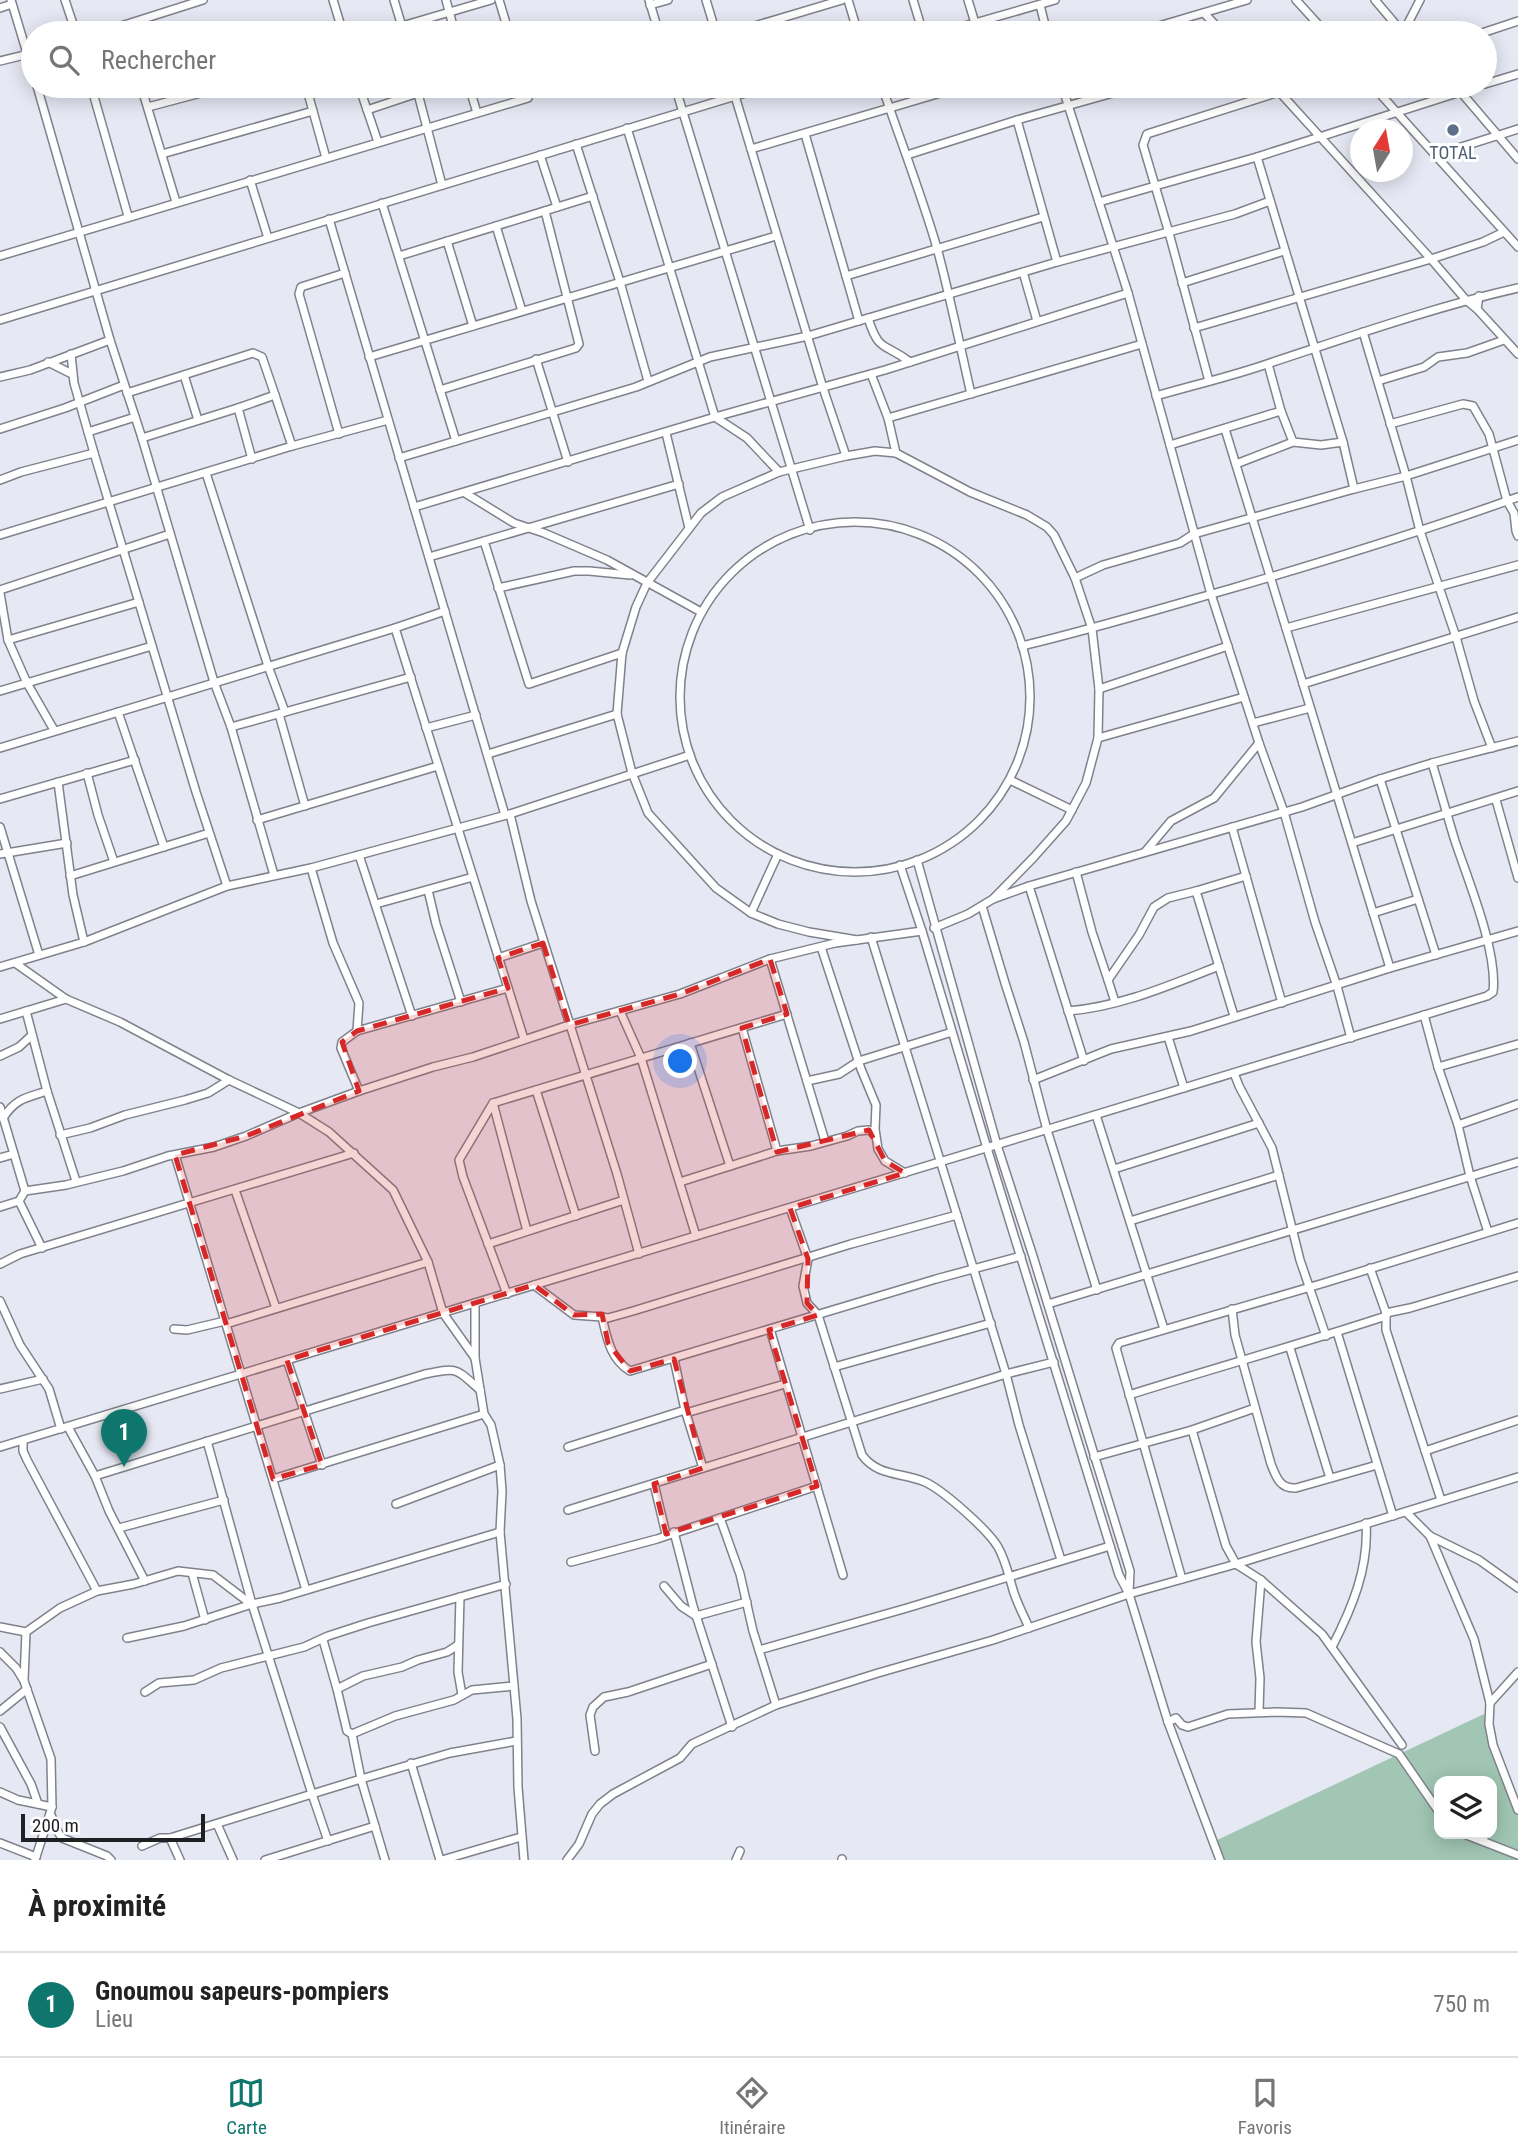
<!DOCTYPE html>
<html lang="fr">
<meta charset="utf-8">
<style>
:root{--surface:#fff;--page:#f6f6f6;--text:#222;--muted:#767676;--line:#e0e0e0;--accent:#0f766e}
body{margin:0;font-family:"Roboto Condensed",sans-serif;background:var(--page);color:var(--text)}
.controls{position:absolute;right:21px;bottom:21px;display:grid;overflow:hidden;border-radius:14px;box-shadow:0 4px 18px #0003}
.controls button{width:63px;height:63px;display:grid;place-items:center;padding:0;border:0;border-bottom:2px solid var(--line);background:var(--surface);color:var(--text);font:35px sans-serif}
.compass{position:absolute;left:1350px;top:119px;width:63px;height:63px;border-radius:50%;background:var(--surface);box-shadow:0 4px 18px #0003;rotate:11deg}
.scale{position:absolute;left:21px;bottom:18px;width:184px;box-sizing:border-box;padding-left:7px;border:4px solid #1f2024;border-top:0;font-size:19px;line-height:24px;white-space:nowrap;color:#1f2024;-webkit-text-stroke:5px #fff;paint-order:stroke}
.you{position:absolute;left:681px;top:1062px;width:24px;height:24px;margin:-18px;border:5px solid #fff;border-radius:50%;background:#1a73e8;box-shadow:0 0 0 10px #1a73e833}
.badge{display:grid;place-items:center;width:46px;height:46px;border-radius:50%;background:var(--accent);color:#fff;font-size:23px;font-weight:700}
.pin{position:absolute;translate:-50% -58px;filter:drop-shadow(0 2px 4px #0008)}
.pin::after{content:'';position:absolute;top:37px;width:24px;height:21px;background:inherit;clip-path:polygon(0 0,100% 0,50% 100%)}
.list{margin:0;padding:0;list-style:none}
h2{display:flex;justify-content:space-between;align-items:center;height:91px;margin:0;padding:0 28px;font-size:30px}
h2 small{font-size:23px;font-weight:400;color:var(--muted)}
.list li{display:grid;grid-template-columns:46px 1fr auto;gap:21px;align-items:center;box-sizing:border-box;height:105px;padding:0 28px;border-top:2px solid var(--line)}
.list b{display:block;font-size:26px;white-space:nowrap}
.list p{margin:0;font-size:23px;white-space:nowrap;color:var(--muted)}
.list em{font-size:23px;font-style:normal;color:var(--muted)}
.icon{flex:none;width:38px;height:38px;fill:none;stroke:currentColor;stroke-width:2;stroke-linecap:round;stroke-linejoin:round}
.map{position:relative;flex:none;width:1518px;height:1860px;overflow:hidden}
.search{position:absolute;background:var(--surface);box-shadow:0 4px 18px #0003;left:21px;right:21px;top:21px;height:77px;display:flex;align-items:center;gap:18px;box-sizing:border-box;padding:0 24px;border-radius:38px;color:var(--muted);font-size:26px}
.sheet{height:196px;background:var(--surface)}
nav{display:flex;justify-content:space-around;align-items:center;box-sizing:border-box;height:98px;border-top:2px solid var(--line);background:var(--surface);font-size:19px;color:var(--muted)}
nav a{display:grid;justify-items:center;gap:4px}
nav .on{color:var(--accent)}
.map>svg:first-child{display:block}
.green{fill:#a1c6b4;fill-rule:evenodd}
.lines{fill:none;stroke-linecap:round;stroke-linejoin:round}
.minor-casing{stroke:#7f828b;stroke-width:10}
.minor{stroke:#fff;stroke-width:7}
.marked{fill:#d62828;fill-opacity:0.2;stroke:#d62828;stroke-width:5;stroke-dasharray:14 9;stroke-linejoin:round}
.service-dot{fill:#5c6f8a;stroke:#fff;stroke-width:2.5}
.labels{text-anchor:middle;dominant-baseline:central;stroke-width:6;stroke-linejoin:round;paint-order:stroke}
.service-label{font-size:18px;fill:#4e5e75;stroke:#fff}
</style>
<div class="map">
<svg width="1518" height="1860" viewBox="0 0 1518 1860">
<rect width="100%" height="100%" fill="#e6e9f4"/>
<!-- green -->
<path class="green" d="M1484 1714 1518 1811V1860H1222L1215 1841ZM1439 1781H1492V1834H1439Z"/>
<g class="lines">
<!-- minor casing -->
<g class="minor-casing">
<g id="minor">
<polyline points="11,0 33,73"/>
<polyline points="65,0 76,33"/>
<polyline points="333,0 343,33"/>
<polyline points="394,0 404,33"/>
<polyline points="446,0 455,33"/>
<polyline points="499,0 509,33"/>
<polyline points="649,0 659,33"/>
<polyline points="706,0 716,33"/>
<polyline points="848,0 858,33"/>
<polyline points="913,0 923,33"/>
<polyline points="968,0 975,23"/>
<polyline points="1296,0 1326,33"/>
<polyline points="1375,0 1403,33 1420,0"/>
<polyline points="650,5 668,0"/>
<polyline points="1040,5 1047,33"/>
<polyline points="0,8 12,4"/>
<polyline points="1204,13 1223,33"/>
<polyline points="402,26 491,0"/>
<polyline points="99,33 203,0"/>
<polyline points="731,33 842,0"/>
<polyline points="940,33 1055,0"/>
<polyline points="1135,33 1247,0"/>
<polyline points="1482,33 1518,21"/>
<polyline points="0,61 33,53"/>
<polyline points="1485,84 1518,74"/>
<polyline points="37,86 110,340 142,438 214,682 231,727 274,875"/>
<polyline points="91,86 128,216"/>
<polyline points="141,86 176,202"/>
<polyline points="306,86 326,158"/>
<polyline points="359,86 378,142"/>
<polyline points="416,86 442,185"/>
<polyline points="469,86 477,113"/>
<polyline points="675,86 810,530"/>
<polyline points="732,86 823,388 846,456"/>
<path d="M882 86C900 140 921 193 937 248 950 296 960 346 971 394"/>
<polyline points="1062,86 1128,293 1211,594 1259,743 1284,812 1315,922 1337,986 1351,1038"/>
<polyline points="1274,86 1431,259 1466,300 1477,309"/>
<polyline points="1373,86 1518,247"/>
<polyline points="1460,91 1518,159"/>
<polyline points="148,107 227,86"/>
<polyline points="367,110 418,93"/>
<polyline points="1017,120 1057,262"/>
<polyline points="627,128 715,417 747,438 779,472"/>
<polyline points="805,134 859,321"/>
<polyline points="576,144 620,282 648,381"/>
<polyline points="751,149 964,86"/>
<polyline points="162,154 313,111"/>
<polyline points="540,155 557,207"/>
<polyline points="907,155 1017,120 1138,86"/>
<polyline points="1436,155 1518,129"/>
<polyline points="1257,157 1343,442 1354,489 1406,476 1420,531 1456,637 1474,701 1492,748"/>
<polyline points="250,180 268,238"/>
<polyline points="1099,202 1257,157 1479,86"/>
<polyline points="382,203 456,441"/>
<polyline points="329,219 505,815"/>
<polyline points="496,226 522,311"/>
<polyline points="447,241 473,326"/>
<polyline points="0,256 528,98 525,86"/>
<polyline points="399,256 593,196"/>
<polyline points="1023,272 1037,321"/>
<polyline points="846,276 1043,217"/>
<polyline points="1182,283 1284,251"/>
<polyline points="1479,296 1477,309 1518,354"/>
<path d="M868 318C879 353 884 342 910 362"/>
<polyline points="0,320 768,86"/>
<polyline points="1194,328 1431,259 1483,242 1504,232"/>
<polyline points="1363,332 1406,476 1518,440"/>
<polyline points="71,354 74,383 94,453 196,792 227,886"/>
<polyline points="369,357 776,236"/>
<polyline points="536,359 568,462"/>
<polyline points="48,362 72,374"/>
<polyline points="1268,364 1281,411 1293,442"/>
<polyline points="871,374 888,418 896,453"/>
<polyline points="184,375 198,420"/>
<polyline points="0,377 30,370 110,340"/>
<polyline points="1209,381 1169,233 1143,145 1147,134 1279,92"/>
<polyline points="1378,381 1424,367 1438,357 1467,353 1504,340"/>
<polyline points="440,390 576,348 579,344 545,211"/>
<polyline points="127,393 253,353 262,357 275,395"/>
<path d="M1156 396C1194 385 1233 376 1270 363 1352 336 1434 307 1518 288"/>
<polyline points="238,408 252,459"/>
<polyline points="888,418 1142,344"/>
<polyline points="1390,424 1463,404 1473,406 1489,434 1507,501 1514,513 1516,531 1518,536"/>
<polyline points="0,429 65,408 124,385"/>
<polyline points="1225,429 1390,968"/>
<polyline points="88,432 135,417"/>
<polyline points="666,433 689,528"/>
<polyline points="339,434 299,294 301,287 345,273"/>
<polyline points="142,438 238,408 275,395 292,446"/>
<polyline points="1170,445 1281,411"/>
<polyline points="399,458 636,387 710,357 808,336 1057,262 1235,214 1270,201"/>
<polyline points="1236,464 1293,442 1321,445 1343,442"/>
<polyline points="206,473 268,666 285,712"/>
<polyline points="0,480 21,472 94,453"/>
<polyline points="465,493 514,523 544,533 607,560 701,612"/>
<polyline points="414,507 715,417 885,370 1128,293"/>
<circle cx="855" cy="697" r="175"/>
<polyline points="0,535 292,446 388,420"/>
<polyline points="484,541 529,684 622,653"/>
<polyline points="429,557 679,484"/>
<polyline points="1075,578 1103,565 1180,543 1194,534 1354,489"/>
<polyline points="498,588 574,571 589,571 630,575"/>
<polyline points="0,590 170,534"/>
<polyline points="0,593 8,640 27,683 54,730"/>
<polyline points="395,628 524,1039"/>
<polyline points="1286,628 1518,565"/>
<polyline points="8,640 139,602"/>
<path d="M1022 646C1093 629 1163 608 1233 588 1329 560 1424 531 1518 497"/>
<polyline points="1303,684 1518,617"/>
<polyline points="1099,689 1228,646"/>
<polyline points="0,691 152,646"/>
<polyline points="118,712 164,847"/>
<polyline points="279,714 305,806"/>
<polyline points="1253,723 1310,708"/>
<polyline points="231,727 411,677"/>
<polyline points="426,728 476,715"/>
<polyline points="1098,738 1244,697"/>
<polyline points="0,748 395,628 445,611"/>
<polyline points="488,754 617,714"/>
<polyline points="87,773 98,815 114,862"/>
<polyline points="1380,779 1436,955"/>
<polyline points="1010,780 1072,810"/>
<polyline points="58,782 73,895 84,942"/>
<polyline points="0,799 135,760"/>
<polyline points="1496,800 1518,878"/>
<polyline points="510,814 531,901 617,1174 639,1254"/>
<polyline points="257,820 438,766"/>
<polyline points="0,827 39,955"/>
<polyline points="1232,827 1282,1003"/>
<polyline points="1352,843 1518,791"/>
<polyline points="1145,852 1171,821 1214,798 1259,743"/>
<polyline points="0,854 67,843"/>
<polyline points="359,855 412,1016"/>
<polyline points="917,860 997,1145 1032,1253 1130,1571 1129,1593"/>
<polyline points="900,865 922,931 987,1148 1119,1575 1129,1594 1168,1722 1220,1860"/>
<polyline points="311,868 333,943 359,1003 357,1031 342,1042 341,1048 359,1091"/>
<polyline points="1076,872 1092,932 1108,980"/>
<polyline points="70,876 209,833"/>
<polyline points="1029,886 1084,1061"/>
<polyline points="428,890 436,924 461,1002"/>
<polyline points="376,904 473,877"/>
<polyline points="982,906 1005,983 1024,1042 1047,1130 1097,1290"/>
<polyline points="751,913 778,854"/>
<polyline points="1373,913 1418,899"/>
<polyline points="934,928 968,914 993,899 1029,886 1302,807 1380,779 1432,763 1518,741"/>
<polyline points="871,937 1006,1374 1019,1425 1061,1560"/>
<polyline points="857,940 809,932 778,924 751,913 716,888 648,813 632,773 617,714 622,653 636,607 647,583 701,513 722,497 779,472 846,456 875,451 896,453 970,492 1027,515 1047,527 1054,535 1075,578 1092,629 1099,689 1098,738 1086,783 1066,821 1034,857 993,899"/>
<polyline points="821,947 861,1069 876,1105 875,1129 878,1149 885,1161 905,1173"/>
<polyline points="498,958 543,943"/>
<polyline points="770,959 825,1141"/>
<polyline points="15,963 66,999 120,1022 229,1080 299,1113 329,1132 393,1190 428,1262 443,1313 475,1358 484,1414 491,1425 500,1465 502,1491 500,1532 517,1719 518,1787 524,1860"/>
<polyline points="0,967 84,942 227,886 311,868 510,814 690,755"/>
<polyline points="1115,1002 1108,980 1139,935 1154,907 1168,898 1196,891"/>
<polyline points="26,1011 47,1091 76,1181"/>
<polyline points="620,1011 641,1058 696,1236"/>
<path d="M1068 1011C1120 1007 1170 985 1219 966"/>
<polyline points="1424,1015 1438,1067 1458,1125 1470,1176 1488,1232"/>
<polyline points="1234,1016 1196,891 1246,876"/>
<polyline points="0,1019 66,999"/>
<polyline points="742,1028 777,1151"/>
<polyline points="357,1031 508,988"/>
<polyline points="1168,1037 1184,1088"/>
<polyline points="690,1043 730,1166"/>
<polyline points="0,1056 19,1047 31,1036"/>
<polyline points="1438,1067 1518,1044"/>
<polyline points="1234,1073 1239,1086 1272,1148 1300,1260 1326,1336"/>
<polyline points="1033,1080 1111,1049 1191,1031 1390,968 1518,931"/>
<polyline points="807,1081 839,1074 859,1061 952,1032"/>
<polyline points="536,1090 576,1216"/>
<polyline points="493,1103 527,1231"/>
<polyline points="0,1107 25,1191 19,1201 42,1248"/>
<polyline points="1096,1115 1164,1329"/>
<path d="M3 1118C16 1098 26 1098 47 1091"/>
<polyline points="1458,1125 1518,1104"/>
<polyline points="60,1135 90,1128 125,1115 185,1100 208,1093 229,1080"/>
<polyline points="175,1155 306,1590"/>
<polyline points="0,1158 14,1154"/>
<polyline points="1114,1169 1259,1123"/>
<polyline points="680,1182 777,1151 811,1146 847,1136 858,1131 869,1130 875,1135"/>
<polyline points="235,1190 276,1308"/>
<polyline points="25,1191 66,1185 123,1171 168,1156 214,1147 246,1136 299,1113 359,1091 433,1067 473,1057 569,1025 680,994 770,959 835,943 922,931"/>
<polyline points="0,1207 19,1201"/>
<path d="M790 1208 808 1259 803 1286 807 1303 818 1315 862 1455C878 1477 902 1472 925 1482 943 1490 988 1530 998 1547 1006 1561 1009 1577 1014 1593 1018 1605 1024 1616 1029 1628"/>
<polyline points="1130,1221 1279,1175"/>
<polyline points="488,1244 624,1200"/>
<polyline points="0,1264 20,1254 354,1153"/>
<polyline points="1370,1268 1386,1313 1386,1330 1441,1500"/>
<path d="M534 1285 574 1315 602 1317C607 1338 610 1359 630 1371L936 1279 1021 1256"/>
<polyline points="507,1294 463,1177 459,1160 493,1103 787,1014"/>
<polyline points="0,1301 20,1345 49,1389 61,1429"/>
<polyline points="475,1303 475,1358"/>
<polyline points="1048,1304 1518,1162"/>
<path d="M1232 1309 1235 1335 1271 1464C1276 1477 1280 1489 1296 1488L1377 1465"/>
<polyline points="1386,1313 1410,1308 1518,1276"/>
<polyline points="602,1317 608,1318 633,1311 851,1244 957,1215"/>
<polyline points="226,1324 428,1262"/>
<polyline points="174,1329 187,1330 225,1321"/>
<polyline points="770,1329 843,1575"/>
<polyline points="1337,1332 1393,1516"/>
<polyline points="1290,1348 1330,1478"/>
<polyline points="674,1359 685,1410 703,1468"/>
<polyline points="287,1360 322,1465"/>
<polyline points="834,1367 991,1323"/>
<polyline points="0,1389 43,1379"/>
<path d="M1129 1395C1214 1368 1301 1344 1386 1316"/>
<polyline points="686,1413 785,1384"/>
<polyline points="68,1427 95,1476 109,1511 145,1581"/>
<polyline points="1192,1430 1226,1546 1236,1564 1261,1580 1322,1634 1402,1745"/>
<polyline points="23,1440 23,1451 27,1460 97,1591"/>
<polyline points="207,1441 252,1604 312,1794 361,1779 385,1860"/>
<path d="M0 1447 1487 996 1493 992C1498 952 1468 880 1455 841 1447 815 1440 789 1432 763"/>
<polyline points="568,1447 685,1410"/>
<polyline points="1425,1451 1518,1420"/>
<polyline points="1094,1457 1192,1430 1255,1408"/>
<path d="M95 1476 425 1374C458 1367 455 1368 480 1390"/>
<polyline points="273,1479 484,1414"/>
<polyline points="654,1484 666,1534"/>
<polyline points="396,1504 500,1465"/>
<polyline points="568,1510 1006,1374 1054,1362"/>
<polyline points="1406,1512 1430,1536 1479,1560 1518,1588"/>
<polyline points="720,1518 740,1574 753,1631 776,1705"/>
<polyline points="119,1528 224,1500"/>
<polyline points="674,1532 693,1606 732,1727"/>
<polyline points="1430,1536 1474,1639 1490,1703 1489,1724 1493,1745 1518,1810"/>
<polyline points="571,1562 657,1539 817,1486"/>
<polyline points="192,1573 205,1620"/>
<polyline points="1182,1579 1116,1348 1119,1343 1324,1283 1518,1223"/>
<polyline points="664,1586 681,1606 696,1616 747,1602"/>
<polyline points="460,1597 458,1672 462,1695"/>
<polyline points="0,1627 26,1632 60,1608 97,1591 134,1584 178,1571 213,1575 251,1604"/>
<polyline points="127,1638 184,1626 252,1604 280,1598 500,1532"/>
<polyline points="323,1640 337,1689"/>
<polyline points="458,1645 447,1652 418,1660 402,1667 363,1676 337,1689 347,1731 352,1734 361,1779 450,1753 516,1741"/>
<path d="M1332 1647C1352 1608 1369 1568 1366 1523"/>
<polyline points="759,1650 907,1608 1110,1546"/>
<polyline points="0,1652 16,1668 24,1681 51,1759 52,1807 35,1860"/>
<polyline points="24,1680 26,1632"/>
<polyline points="145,1692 159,1683 194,1680 221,1668 304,1647 328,1636 368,1623 506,1584"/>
<polyline points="1490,1703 1518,1672"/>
<polyline points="0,1711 27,1689"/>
<polyline points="1259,1712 1260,1678 1256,1642 1261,1580"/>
<polyline points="1168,1722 1176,1718 1182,1725 1188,1727 1228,1714 1277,1712 1306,1713 1399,1754 1439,1812"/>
<polyline points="0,1727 31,1784 38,1804"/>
<polyline points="352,1734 395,1716 454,1700 472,1690 514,1686"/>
<polyline points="595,1751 590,1715 593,1707 604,1697 628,1692 712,1664"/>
<polyline points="411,1763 440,1860"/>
<polyline points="0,1792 18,1800 52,1807"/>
<polyline points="51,1815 58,1832 62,1838 107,1856 111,1860"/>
<polyline points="217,1824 233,1860"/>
<polyline points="1464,1834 1518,1855"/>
<polyline points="170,1838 180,1860"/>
<polyline points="0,1843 36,1857"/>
<polyline points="142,1846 160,1838 170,1838 312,1794 328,1841"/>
<polyline points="265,1860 375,1826"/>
<polyline points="442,1860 521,1837"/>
<polyline points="567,1860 579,1844 592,1814 600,1804 613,1794 680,1758 692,1744 776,1705 878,1673 993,1640 1129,1594 1236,1564 1518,1477"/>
<polyline points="736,1860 740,1851"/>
<polyline points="842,1860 842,1859"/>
</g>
</g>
<!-- minor -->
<use href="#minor" class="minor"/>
</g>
<!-- marked area -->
<path class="marked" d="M543 943 569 1025 680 994 770 959 787 1014 742 1028 777 1152 869 1130 885 1161 905 1173 790 1208 808 1259 807 1303 818 1315 769 1330 817 1486 666 1534 654 1484 703 1468 674 1359 630 1371 608 1343 602 1314 574 1315 534 1285 287 1360 322 1465 273 1479 175 1155 246 1136 359 1091 342 1042 357 1031 508 988 498 958Z"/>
<!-- markers -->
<circle class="service-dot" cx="1453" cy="130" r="7"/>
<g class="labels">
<!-- service labels -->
<g class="service-label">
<text x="1453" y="152">TOTAL</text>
</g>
</g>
</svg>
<div class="controls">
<button><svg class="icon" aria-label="layers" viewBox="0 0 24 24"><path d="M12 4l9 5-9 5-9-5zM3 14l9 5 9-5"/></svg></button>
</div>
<svg class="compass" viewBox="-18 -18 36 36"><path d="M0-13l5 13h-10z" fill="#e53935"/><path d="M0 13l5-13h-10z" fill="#767676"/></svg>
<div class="scale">200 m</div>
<div class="you"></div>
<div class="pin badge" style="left:124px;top:1467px">1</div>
<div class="search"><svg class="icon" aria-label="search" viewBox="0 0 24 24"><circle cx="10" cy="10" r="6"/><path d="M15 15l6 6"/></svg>Rechercher</div>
</div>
<section class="sheet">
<h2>À proximité<small></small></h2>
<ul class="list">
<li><span class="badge">1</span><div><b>Gnoumou sapeurs-pompiers</b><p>Lieu</p></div><em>750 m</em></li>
</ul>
</section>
<nav>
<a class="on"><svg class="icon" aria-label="map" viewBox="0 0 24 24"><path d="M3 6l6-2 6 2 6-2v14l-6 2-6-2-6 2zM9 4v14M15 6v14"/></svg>Carte</a>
<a><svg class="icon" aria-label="directions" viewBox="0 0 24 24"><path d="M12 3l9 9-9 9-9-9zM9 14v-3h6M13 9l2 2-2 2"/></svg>Itinéraire</a>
<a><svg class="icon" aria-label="saved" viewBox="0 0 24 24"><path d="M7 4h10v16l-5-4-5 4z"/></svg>Favoris</a>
</nav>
